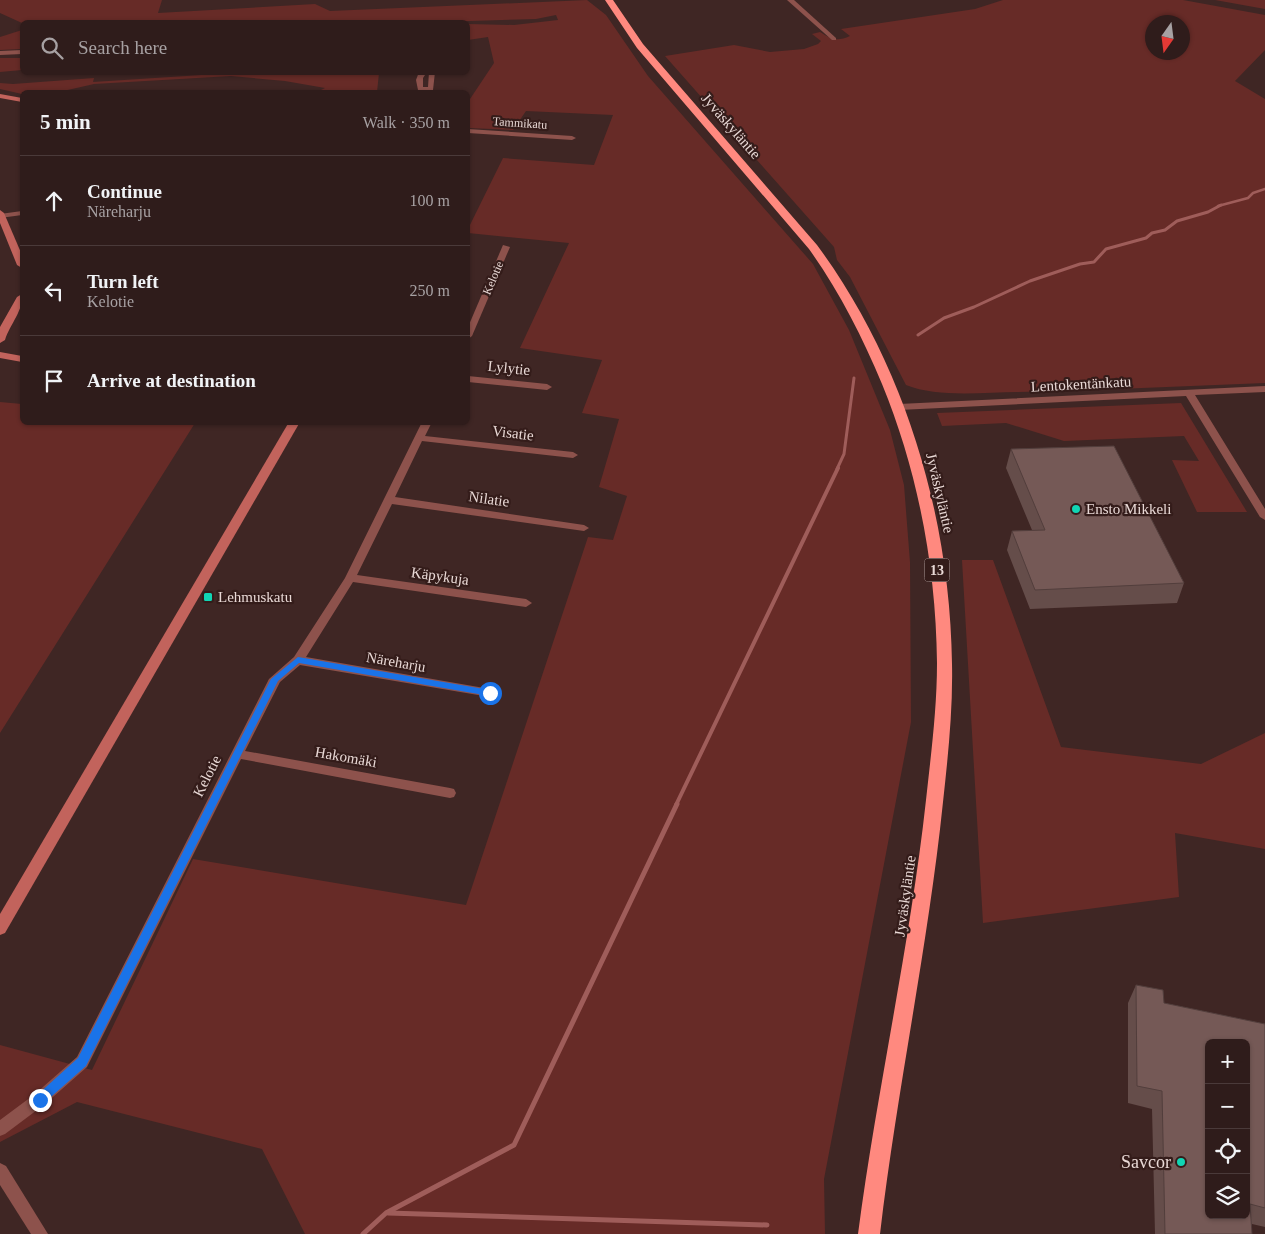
<!DOCTYPE html>
<meta charset="utf-8">
<style>
:root{--surface:#2f1c1b;--page:#3b2928;--text:#f1f3f6;--muted:#a7a1a3;--line:#4a3a3a}
body{margin:0;font-family:Georgia,serif;background:var(--page);color:var(--text)}
.controls{position:absolute;right:15px;bottom:15px;display:grid;overflow:hidden;border-radius:8px;box-shadow:0 1px 4px #0004}
.controls button{width:45px;height:45px;display:grid;place-items:center;padding:0;border:0;border-bottom:1px solid var(--line);background:var(--surface);color:var(--text);font:25px sans-serif}
.compass{position:absolute;left:1145px;top:15px;width:45px;height:45px;border-radius:50%;background:var(--surface);box-shadow:0 1px 4px #0004;rotate:194deg}
.stop{position:absolute;width:15px;height:15px;margin:-11px;border:4px solid #1a73e8;border-radius:50%;background:#fff}
.stop.end{background:#1a73e8;border-color:#fff;box-shadow:0 1px 5px #0008}
.list{margin:0;padding:0;list-style:none}
h2{display:flex;justify-content:space-between;align-items:center;height:65px;margin:0;padding:0 20px;font-size:21px}
h2 small{font-size:16px;font-weight:400;color:var(--muted)}
.list li{display:grid;grid-template-columns:32px 1fr auto;gap:15px;align-items:center;box-sizing:border-box;height:90px;padding:0 20px;border-top:1px solid var(--line)}
.list b{display:block;font-size:19px;white-space:nowrap}
.list p{margin:0;font-size:16px;white-space:nowrap;color:var(--muted)}
.list em{font-size:16px;font-style:normal;color:var(--muted)}
.icon{flex:none;width:28px;height:28px;fill:none;stroke:currentColor;stroke-width:2;stroke-linecap:round;stroke-linejoin:round}
.map{position:relative;flex:none;width:1265px;height:1234px;overflow:hidden}
.search{position:absolute;background:var(--surface);box-shadow:0 1px 4px #0004;left:20px;top:20px;width:450px;height:55px;display:flex;align-items:center;gap:12px;box-sizing:border-box;padding:0 18px;border-radius:8px;color:var(--muted);font-size:19px}
.panel{position:absolute;background:var(--surface);box-shadow:0 1px 4px #0004;left:20px;top:90px;width:450px;height:335px;border-radius:8px}
.map>svg:first-child{display:block}
.green{fill:#672b27;fill-rule:evenodd}
.lines{fill:none;stroke-linecap:round;stroke-linejoin:round}
.stream-far3{stroke:#9f5d5a;stroke-width:2.5}
.stream-far2{stroke:#9f5d5a;stroke-width:3}
.stream-far1{stroke:#9f5d5a;stroke-width:4}
.stream{stroke:#9f5d5a;stroke-width:5}
.street{fill:#8d524c;fill-rule:evenodd}
.secondary{fill:#c2635c;fill-rule:evenodd}
.highway{fill:#ff897f;fill-rule:evenodd}
.wall{fill:#654d4a}
.building{fill:#755956;stroke:#523e3c;fill-rule:evenodd}
.route{fill:#1a73e8}
.poi-dot{fill:#11d5b4;stroke:#341c1a;stroke-width:2}
.labels{text-anchor:middle;dominant-baseline:central;stroke-width:4.5;stroke-linejoin:round;paint-order:stroke}
.far-street-label{font-size:12px;fill:#e9d9d6;stroke:#341c1a}
.shield{fill:#341c1a;stroke:#b3a09e;stroke-width:1}
.shield-label{font-size:14px;font-weight:bold;fill:#e9d9d6}
.street-label{font-size:15px;fill:#e9d9d6;stroke:#341c1a}
.poi-label{font-size:15px;fill:#e9d9d6;stroke:#341c1a;text-anchor:start}
.near-poi-label{font-size:18px;fill:#e9d9d6;stroke:#341c1a;text-anchor:end}
</style>
<div class="map">
<svg width="1265" height="1234" viewBox="0 0 1265 1234">
<rect width="100%" height="100%" fill="#3f2624"/>
<!-- green -->
<g class="green">
<polygon points="0,0 162,0 158,13 315,4 330,11 587,0 606,15 648,76 813,264 849,330 890,430 904,485 910,562 911,722 824,1179 825,1234 305,1234 262,1149 77,1102 0,1142 0,1045 92,1070 193,859 466,905 588,537 613,540 627,496 599,487 619,419 582,413 602,360 520,348 569,243 468,233 468,229 503,158 594,165 613,115 526,111 513,130 468,128 468,102 494,63 488,37 468,40 468,24 514,25 558,20 556,15 536,19 437,22 22,23 0,13"/>
<path d="M1003 0H1183L1265 15V50L1235 81 1265 99V383C1183 386 1101 390 1019 392 984 392 938 398 906 385L850 277 837 260 834 247 665 56 734 45 770 52 804 49 818 44 821 41 812 34 820 32C831 39 837 42 850 36L841 29 975 9ZM1152 22H1182V52H1152Z"/>
<polygon points="1215,0 1265,0 1265,9"/>
<polygon points="22,30 22,49 0,50 0,37"/>
<polygon points="22,58 22,70 0,72 0,58"/>
<polygon points="232,73 379,73 377,92 317,92 325,88 285,81 231,76 94,84 59,92 22,92 22,94 0,89 0,83 13,84 94,78 93,82"/>
<polygon points="0,402 22,404 22,422 195,423 0,733"/>
<polygon points="1181,403 1247,512 1197,512 1172,460 1199,461 1184,436 1064,441 1006,423 942,426 937,413"/>
<polygon points="962,560 993,560 1061,747 1201,764 1265,733 1265,849 1175,833 1179,897 983,923"/>
</g>
<g class="lines">
<!-- stream-far3 -->
<polyline class="stream-far3" points="1218,206 1248,198 1253,193 1265,189"/>
<!-- stream-far2 -->
<g class="stream-far2">
<polyline points="918,335 944,318 974,307 1030,281 1080,264 1094,262 1106,249 1146,238 1152,233 1165,230 1177,221 1208,212 1221,205"/>
<polyline points="837,469 844,454 854,378"/>
</g>
<!-- stream-far1 -->
<polyline class="stream-far1" points="676,805 838,468"/>
<!-- stream -->
<g class="stream">
<polyline points="388,1213 767,1225"/>
<polyline points="363,1234 386,1213 514,1145 677,804"/>
</g>
<!-- street -->
<g class="street">
<polygon points="787,0 794,0 836,38 836,40 832,40"/>
<polygon points="22,50 22,54 0,55 0,51"/>
<polygon points="419,72 427,72 423,78 423,87 428,87 429,72 435,72 433,90 418,90 416,80"/>
<polygon points="468,129 572,136 576,138 572,140 468,133"/>
<polygon points="22,211 22,215 0,218 0,214"/>
<polygon points="503,245 510,247 472,336 468,339 468,327"/>
<polygon points="468,376 547,384 552,387 547,390 468,382"/>
<polygon points="1265,386 1265,392 1195,395 1265,509 1265,520 1260,517 1186,396 899,410 894,407 899,404"/>
<polygon points="422,422 432,422 425,436 573,452 578,455 573,458 422,441 395,497 584,525 589,528 584,531 392,504 357,575 526,599 532,603 526,607 353,582 306,657 490,689 494,690 496,693 494,696 490,697 300,665 280,682 245,751 450,788 454,789 456,793 454,797 450,798 241,759 87,1067 45,1104 5,1134 0,1136 0,1120 35,1094 77,1057 269,679 294,657 345,578"/>
<polygon points="0,1163 6,1166 48,1234 31,1234 0,1185"/>
</g>
<!-- secondary -->
<g class="secondary">
<polygon points="0,94 22,98 22,102 0,98"/>
<polygon points="0,210 4,213 22,255 22,268 17,265 0,223"/>
<path d="M22 294C24 310 10 324 5 340L0 343V327L17 297Z"/>
<polygon points="0,352 22,356 22,362 0,358"/>
<polygon points="289,422 300,422 5,933 0,935 0,914"/>
</g>
<!-- highway -->
<path class="highway" d="M605 0H613L643 44 817 245C905 364 950 516 952 664 953 710 948 756 943 802 928 947 897 1089 880 1234H858C877 1089 910 946 926 800 931 754 937 709 937 663 936 567 918 472 882 384 862 336 839 291 809 249L637 48Z"/>
</g>
<!-- wall -->
<g class="wall">
<polygon points="1011,449 1184,583 1177,603 1030,609 1007,550 1012,531 1032,530 1006,468"/>
<polygon points="1136,985 1164,1003 1265,1024 1265,1227 1252,1224 1252,1234 1155,1234 1152,1109 1128,1103 1128,1003"/>
</g>
<!-- building -->
<g class="building">
<polygon points="1114,446 1184,583 1035,590 1012,531 1045,530 1011,449"/>
<path d="M1136 985 1163 990 1164 1003 1265 1024V1208L1250 1204 1252 1234H1165L1162 1091 1137 1086ZM1209 1043H1246V1215H1209Z"/>
</g>
<!-- route -->
<polygon class="route" points="298,657 490,690 494,693 490,696 299,663 278,681 86,1066 44,1103 40,1105 36,1103 34,1100 36,1096 78,1058 271,679"/>
<!-- markers -->
<g class="poi-dot">
<circle cx="1076" cy="509" r="5"/>
<rect x="203" y="592" width="10" height="10" rx="2.5"/>
<circle cx="1181" cy="1162" r="5"/>
</g>
<g class="labels">
<!-- far-street labels -->
<g class="far-street-label">
<text transform="translate(520 123) rotate(4)">Tammikatu</text>
<text transform="translate(493 278) rotate(-67)">Kelotie</text>
</g>
<!-- shield labels -->
<rect class="shield" x="924.5" y="558.5" width="25" height="23" rx="4"/>
<g class="shield-label">
<text x="937" y="570">13</text>
</g>
<!-- street labels -->
<g class="street-label">
<text transform="translate(731 126) rotate(49)">Jyväskyläntie</text>
<text transform="translate(509 368) rotate(6)">Lylytie</text>
<text transform="translate(1081 384) rotate(-3)">Lentokentänkatu</text>
<text transform="translate(513 433) rotate(7)">Visatie</text>
<text transform="translate(940 493) rotate(77)">Jyväskyläntie</text>
<text transform="translate(489 499) rotate(8)">Nilatie</text>
<text transform="translate(440 576) rotate(8)">Käpykuja</text>
<text transform="translate(396 662) rotate(10)">Näreharju</text>
<text transform="translate(346 757) rotate(10)">Hakomäki</text>
<text transform="translate(207 776) rotate(-63)">Kelotie</text>
<text transform="translate(905 896) rotate(-82)">Jyväskyläntie</text>
</g>
<!-- poi labels -->
<g class="poi-label">
<text x="1086" y="509">Ensto Mikkeli</text>
<text x="218" y="597">Lehmuskatu</text>
</g>
<!-- near-poi labels -->
<g class="near-poi-label">
<text x="1171" y="1162">Savcor</text>
</g>
</g>
</svg>
<div class="controls">
<button>+</button>
<button>−</button>
<button><svg class="icon" aria-label="locate" viewBox="0 0 24 24"><circle cx="12" cy="12" r="6"/><path d="M12 2v4M12 18v4M2 12h4M18 12h4"/></svg></button>
<button><svg class="icon" aria-label="layers" viewBox="0 0 24 24"><path d="M12 4l9 5-9 5-9-5zM3 14l9 5 9-5"/></svg></button>
</div>
<svg class="compass" viewBox="-18 -18 36 36"><path d="M0-13l5 13h-10z" fill="#e53935"/><path d="M0 13l5-13h-10z" fill="#a7a1a3"/></svg>
<div class="stop" style="left:490px;top:693px"></div>
<div class="stop end" style="left:40px;top:1100px"></div>
<div class="search"><svg class="icon" aria-label="search" viewBox="0 0 24 24"><circle cx="10" cy="10" r="6"/><path d="M15 15l6 6"/></svg>Search here</div>
<section class="panel">
<h2>5 min<small>Walk · 350 m</small></h2>
<ul class="list">
<li><svg class="icon" aria-label="ahead" viewBox="0 0 24 24"><path d="M12 20V5M6 11l6-6 6 6"/></svg><div><b>Continue</b><p>Näreharju</p></div><em>100 m</em></li>
<li><svg class="icon" aria-label="left" viewBox="0 0 24 24"><path d="M17 20v-9H6M10 6l-5 5 5 5"/></svg><div><b>Turn left</b><p>Kelotie</p></div><em>250 m</em></li>
<li><svg class="icon" aria-label="arrive" viewBox="0 0 24 24"><path d="M6 21V4h12l-3 4 3 4H6"/></svg><div><b>Arrive at destination</b></div></li>
</ul>
</section>
</div>
